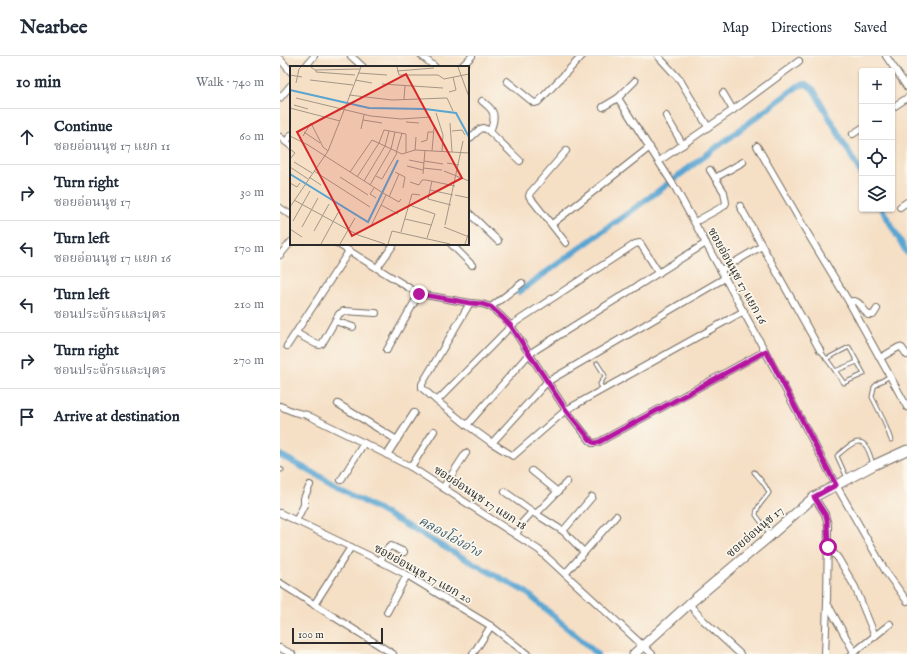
<!DOCTYPE html>
<meta charset="utf-8">
<style>
:root{--surface:#fff;--page:#f2f2f3;--text:#1f2937;--muted:#747a83;--line:#e0e1e3}
body{margin:0;font-family:"IM FELL English","Noto Serif Thai",serif;background:var(--page);color:var(--text)}
.controls{position:absolute;right:12px;top:12px;display:grid;overflow:hidden;border-radius:4px;box-shadow:0 1px 3px #0004}
.controls button{width:36px;height:36px;display:grid;place-items:center;padding:0;border:0;border-bottom:1px solid var(--line);background:var(--surface);color:var(--text);font:20px sans-serif}
.scale{position:absolute;left:12px;bottom:10px;width:91px;box-sizing:border-box;padding-left:4px;border:2px solid #2b2b2b;border-top:0;font-size:11px;line-height:14px;white-space:nowrap;color:#2b2b2b;-webkit-text-stroke:3px #fbf7ec;paint-order:stroke}
.stop{position:absolute;width:12px;height:12px;margin:-9px;border:3px solid #b5179e;border-radius:50%;background:#fff}
.stop.end{background:#b5179e;border-color:#fff;box-shadow:0 1px 4px #0008}
.list{margin:0;padding:0;list-style:none}
h2{display:flex;justify-content:space-between;align-items:center;height:52px;margin:0;padding:0 16px;font-size:17px}
h2 small{font-size:13px;font-weight:400;color:var(--muted)}
.list li{display:grid;grid-template-columns:26px 1fr auto;gap:12px;align-items:center;box-sizing:border-box;height:56px;padding:0 16px;border-top:1px solid var(--line)}
.list b{display:block;font-size:15px;white-space:nowrap}
.list p{margin:0;font-size:13px;white-space:nowrap;color:var(--muted)}
.list em{font-size:13px;font-style:normal;color:var(--muted)}
.icon{flex:none;width:22px;height:22px;fill:none;stroke:currentColor;stroke-width:2;stroke-linecap:round;stroke-linejoin:round}
.map{position:relative;flex:none;width:627px;height:598px;overflow:hidden}
header{display:flex;align-items:center;gap:24px;box-sizing:border-box;height:56px;padding:0 20px;background:var(--surface);border-bottom:1px solid var(--line)}
header strong{font-size:19px}
nav{display:flex;gap:22px;margin-inline-start:auto;font-size:14px}
main{display:flex}
aside{flex:1;background:var(--surface)}
.map>svg:first-child{display:block}
.lines{fill:none;stroke-linecap:round;stroke-linejoin:round}
.canal{stroke:#59a5d2;stroke-width:6}
.lane-casing{stroke:#726a61;stroke-width:5}
.street-casing{stroke:#726a61;stroke-width:8}
.secondary-casing{stroke:#726a61;stroke-width:11}
.lane{stroke:#fff;stroke-width:3}
.street{stroke:#fff;stroke-width:6}
.secondary{stroke:#fff;stroke-width:9}
.route{stroke:#b5179e;stroke-width:5}
.labels{text-anchor:middle;dominant-baseline:central;stroke-width:3.5;stroke-linejoin:round;paint-order:stroke}
.street-label{font-size:12px;fill:#2b2b2b;stroke:#fbf7ec}
.water-label{font-size:13px;font-style:italic;fill:#3d5c6e;stroke:#fbf7ec}
.inset-river{fill:none;stroke:#59a5d2;stroke-width:2}
.inset-road{fill:none;stroke:#a49787;stroke-width:1}
.view{fill:#d62828;fill-opacity:0.15;stroke:#d62828;stroke-width:2}
.inset-edge{fill:none;stroke:#2b2b2b;stroke-width:2}
</style>
<header>
<strong>Nearbee</strong>
<nav><a>Map</a><a>Directions</a><a>Saved</a></nav>
</header>
<main>
<aside>
<h2>10 min<small>Walk · 740 m</small></h2>
<ul class="list">
<li><svg class="icon" aria-label="ahead" viewBox="0 0 24 24"><path d="M12 20V5M6 11l6-6 6 6"/></svg><div><b>Continue</b><p>ซอยอ่อนนุช 17 แยก 11</p></div><em>60 m</em></li>
<li><svg class="icon" aria-label="right" viewBox="0 0 24 24"><path d="M7 20v-9h11M14 6l5 5-5 5"/></svg><div><b>Turn right</b><p>ซอยอ่อนนุช 17</p></div><em>30 m</em></li>
<li><svg class="icon" aria-label="left" viewBox="0 0 24 24"><path d="M17 20v-9H6M10 6l-5 5 5 5"/></svg><div><b>Turn left</b><p>ซอยอ่อนนุช 17 แยก 16</p></div><em>170 m</em></li>
<li><svg class="icon" aria-label="left" viewBox="0 0 24 24"><path d="M17 20v-9H6M10 6l-5 5 5 5"/></svg><div><b>Turn left</b><p>ซอนประจักรและบุตร</p></div><em>210 m</em></li>
<li><svg class="icon" aria-label="right" viewBox="0 0 24 24"><path d="M7 20v-9h11M14 6l5 5-5 5"/></svg><div><b>Turn right</b><p>ซอนประจักรและบุตร</p></div><em>270 m</em></li>
<li><svg class="icon" aria-label="arrive" viewBox="0 0 24 24"><path d="M6 21V4h12l-3 4 3 4H6"/></svg><div><b>Arrive at destination</b></div></li>
</ul>
</aside>
<div class="map">
<svg width="627" height="598" viewBox="0 0 627 598">
<rect width="100%" height="100%" fill="#fbf7ec"/>
<filter id="ink" filterUnits="userSpaceOnUse"><feTurbulence type="fractalNoise" baseFrequency=".025" numOctaves="2"/><feDisplacementMap in="SourceGraphic" scale="8" xChannelSelector="R" yChannelSelector="G"/><feConvolveMatrix kernelMatrix="1 2 1 2 8 2 1 2 1" color-interpolation-filters="sRGB"/></filter>
<filter id="wash" filterUnits="userSpaceOnUse"><feTurbulence type="fractalNoise" baseFrequency=".012" numOctaves="4" result="noise"/><feDisplacementMap in="SourceGraphic" scale="16" xChannelSelector="R" yChannelSelector="G"/><feGaussianBlur stdDeviation="0.9" result="paint"/><feColorMatrix in="noise" values="0 0 0 0 0 0 0 0 0 0 0 0 0 0 0 0 0 1.4 0 .05"/><feComposite in="paint" operator="in"/></filter>
<g filter="url(#wash)">
<rect width="100%" height="100%" fill="#f5dfc5"/>
<g class="lines">
<!-- canal -->
<g class="canal">
<polyline points="602,153 627,197"/>
<polyline points="239,236 377,136 518,30 526,28 533,33 582,119"/>
<polyline points="0,399 39,420 171,495 246,536 317,598"/>
</g>
</g>
</g>
<g filter="url(#ink)">
<g class="lines">
<!-- lane casing -->
<g class="lane-casing">
<g id="lane">
<polyline points="540,294 564,327 584,318 569,291 546,303"/>
<polyline points="317,307 324,318 325,320 320,328 323,334"/>
<polyline points="555,315 577,306"/>
<polyline points="610,320 598,327 594,331 592,341 604,365 611,384"/>
<polyline points="0,413 2,414"/>
<path d="M474 416C480 423 486 429 489 437 484 445 476 450 476 459L490 478"/>
<path d="M567 422 557 400C564 394 577 380 585 389 589 394 591 402 593 408"/>
</g>
</g>
<!-- street casing -->
<g class="street-casing">
<g id="street">
<polyline points="71,0 83,11"/>
<polyline points="142,0 155,11"/>
<polyline points="378,0 400,24 428,71"/>
<polyline points="606,0 627,31"/>
<polyline points="0,3 11,16"/>
<polyline points="25,11 34,0"/>
<polyline points="181,11 192,0"/>
<polyline points="227,25 254,47 258,46 302,0"/>
<polyline points="443,37 453,54"/>
<polyline points="0,42 11,29"/>
<polyline points="338,42 355,25"/>
<path d="M202 45C205 48 210 51 212 55 216 61 212 70 210 76"/>
<polyline points="323,51 338,42 396,133 485,295 556,429 606,516 627,545"/>
<polyline points="612,52 627,42"/>
<polyline points="386,60 403,89"/>
<polyline points="573,78 582,72"/>
<polyline points="0,81 11,90"/>
<polyline points="188,84 200,73 203,72 208,74 240,105"/>
<polyline points="6,86 11,79"/>
<polyline points="477,90 525,173 569,246 627,351"/>
<polyline points="379,105 453,54 519,5"/>
<polyline points="435,122 463,106"/>
<polyline points="460,150 540,294"/>
<polyline points="620,151 627,146"/>
<polyline points="0,152 11,159"/>
<polyline points="188,156 218,185"/>
<polyline points="415,166 444,150 446,147 444,136 430,114"/>
<polyline points="272,168 370,91"/>
<polyline points="286,187 249,140 250,137 286,95"/>
<polyline points="58,188 139,238 190,247 202,248 211,251 221,260 231,270 286,354 312,387 315,387 319,386 485,295"/>
<polyline points="171,188 192,209"/>
<polyline points="0,199 11,186"/>
<polyline points="97,212 114,188"/>
<polyline points="441,214 482,190"/>
<path d="M569 246C579 242 582 252 588 259H593L597 253"/>
<polyline points="190,247 142,328 142,332 157,345 187,369 212,387 233,400 286,354 464,255"/>
<polyline points="211,251 242,227"/>
<polyline points="55,265 73,271"/>
<polyline points="230,270 355,188 360,187 379,217"/>
<polyline points="16,277 36,288 40,289 42,288 59,258 64,255 96,257"/>
<polyline points="7,290 69,195"/>
<polyline points="107,294 139,238"/>
<polyline points="600,302 619,291 622,292 627,299"/>
<polyline points="157,345 231,270"/>
<polyline points="58,348 117,384"/>
<polyline points="0,350 14,356 27,359 84,387 131,411 259,494 372,598"/>
<polyline points="187,369 249,298 426,187"/>
<polyline points="212,387 267,326 445,222"/>
<polyline points="107,399 134,357"/>
<polyline points="131,411 154,375"/>
<polyline points="252,415 278,436"/>
<polyline points="61,424 84,387"/>
<polyline points="163,432 186,397"/>
<polyline points="225,436 256,458 283,475 304,496"/>
<polyline points="534,441 545,458 548,469 547,547 545,598"/>
<polyline points="0,457 100,505 127,519 211,570 247,598"/>
<polyline points="256,458 287,426"/>
<polyline points="16,465 24,449 24,442 30,429"/>
<polyline points="283,475 312,441"/>
<polyline points="236,479 242,467 252,456"/>
<polyline points="548,491 558,502 575,531 595,580"/>
<path d="M100 505C103 500 106 492 111 490L124 496"/>
<polyline points="285,518 336,460"/>
<polyline points="0,527 113,598"/>
<polyline points="547,547 574,596"/>
<polyline points="409,548 422,563 460,598"/>
<polyline points="34,549 71,491"/>
<polyline points="107,556 127,519"/>
<polyline points="0,592 12,598"/>
<polyline points="193,598 211,570"/>
<polyline points="572,598 610,568"/>
</g>
</g>
<!-- secondary casing -->
<g class="secondary-casing">
<polyline id="secondary" points="354,598 409,548 491,479 534,441 594,409 627,394"/>
</g>
<!-- lane -->
<use href="#lane" class="lane"/>
<!-- street -->
<use href="#street" class="street"/>
<!-- secondary -->
<use href="#secondary" class="secondary"/>
</g>
</g>
<g class="lines" filter="url(#ink)">
<!-- route -->
<polyline class="route" points="139,238 190,247 202,248 211,251 221,260 231,270 286,354 312,386 315,387 319,386 486,295 556,429 534,441 545,458 547,464 548,491"/>
</g>
<g class="labels">
<!-- street labels -->
<g class="street-label">
<text transform="translate(457 220) rotate(61)">ซอยอ่อนนุช 17 แยก 16</text>
<text transform="translate(200 442) rotate(33)">ซอยอ่อนนุช 17 แยก 18</text>
<text transform="translate(475 476) rotate(-41)">ซอยอ่อนนุช 17</text>
<text transform="translate(143 518) rotate(29)">ซอยอ่อนนุช 17 แยก 20</text>
</g>
<!-- water labels -->
<g class="water-label">
<text transform="translate(170 481) rotate(29)">คลองโอ่งอ่าง</text>
</g>
</g>
<!-- overview -->
<g transform="translate(10 10)">
<rect width="179" height="179" fill="#f5dfc5"/>
<path class="inset-river" d="M0 24 79 42 135 43 166 47 179 71M0 108 78 156 108 94"/>
<path class="inset-road" d="M21 1 25 4 70 3M107 1 109 9H148L154 13 179 8M168 1 179 31M26 4V6L65 9M107 5 144 2M68 7 97 9M0 9 12 11M20 14 63 19M65 14 82 17M6 17 9 3 11 1M92 18 153 22M159 26 166 24 163 11M59 29 102 34 157 32 163 45M6 32 81 50 111 53 141 51M114 33 115 20M4 39 18 43M0 42 50 55M146 47 153 69 152 85M73 54 92 57M116 56 129 57M160 57 162 86M71 63 74 49M162 65 172 64 175 69M14 66 30 77M0 70 18 79 93 127 109 136 111 133M13 70 21 57 33 81 38 85M131 76 137 74 138 66H143M0 83 5 87 0 93M125 84 126 71M142 85 144 62M106 87 112 67M119 94 134 97M134 95 153 98M4 96 22 107M157 97 169 99M117 100 133 104M0 101 18 113M133 102 152 104M24 105 80 141M154 105 179 115M60 106 82 74 112 88 125 84 179 87M105 106 115 111 113 122M133 108 135 84M86 110 92 113 107 87M19 111 31 119M50 111 78 129M67 111 89 77 94 64 116 68V87M74 115 95 80 99 65M142 115 138 133 161 139M120 116 129 119 132 114H136L165 120M0 117 7 121 10 117M80 119 101 83 105 66M84 122 80 128 86 132M140 124 163 129M165 129 179 132M99 131 109 108M4 134 68 169 95 178M91 139 108 148M119 139 145 148 137 172M0 141 38 85 71 1M115 153 141 159M3 155 20 125M155 159 173 75M81 160 96 129M12 161 28 132M154 161 179 171M0 163 12 171M24 165 39 138M111 166 122 128 130 129M31 178 50 143M50 178 65 152M98 178 102 165 160 178M175 178 179 166"/>
<path class="view" d="M116 8 172 112 62 170 7 66Z"/>
<rect width="179" height="179" class="inset-edge"/>
</g>
</svg>
<div class="controls">
<button>+</button>
<button>−</button>
<button><svg class="icon" aria-label="locate" viewBox="0 0 24 24"><circle cx="12" cy="12" r="6"/><path d="M12 2v4M12 18v4M2 12h4M18 12h4"/></svg></button>
<button><svg class="icon" aria-label="layers" viewBox="0 0 24 24"><path d="M12 4l9 5-9 5-9-5zM3 14l9 5 9-5"/></svg></button>
</div>
<div class="scale">100 m</div>
<div class="stop" style="left:548px;top:491px"></div>
<div class="stop end" style="left:139px;top:238px"></div>
</div>
</main>
